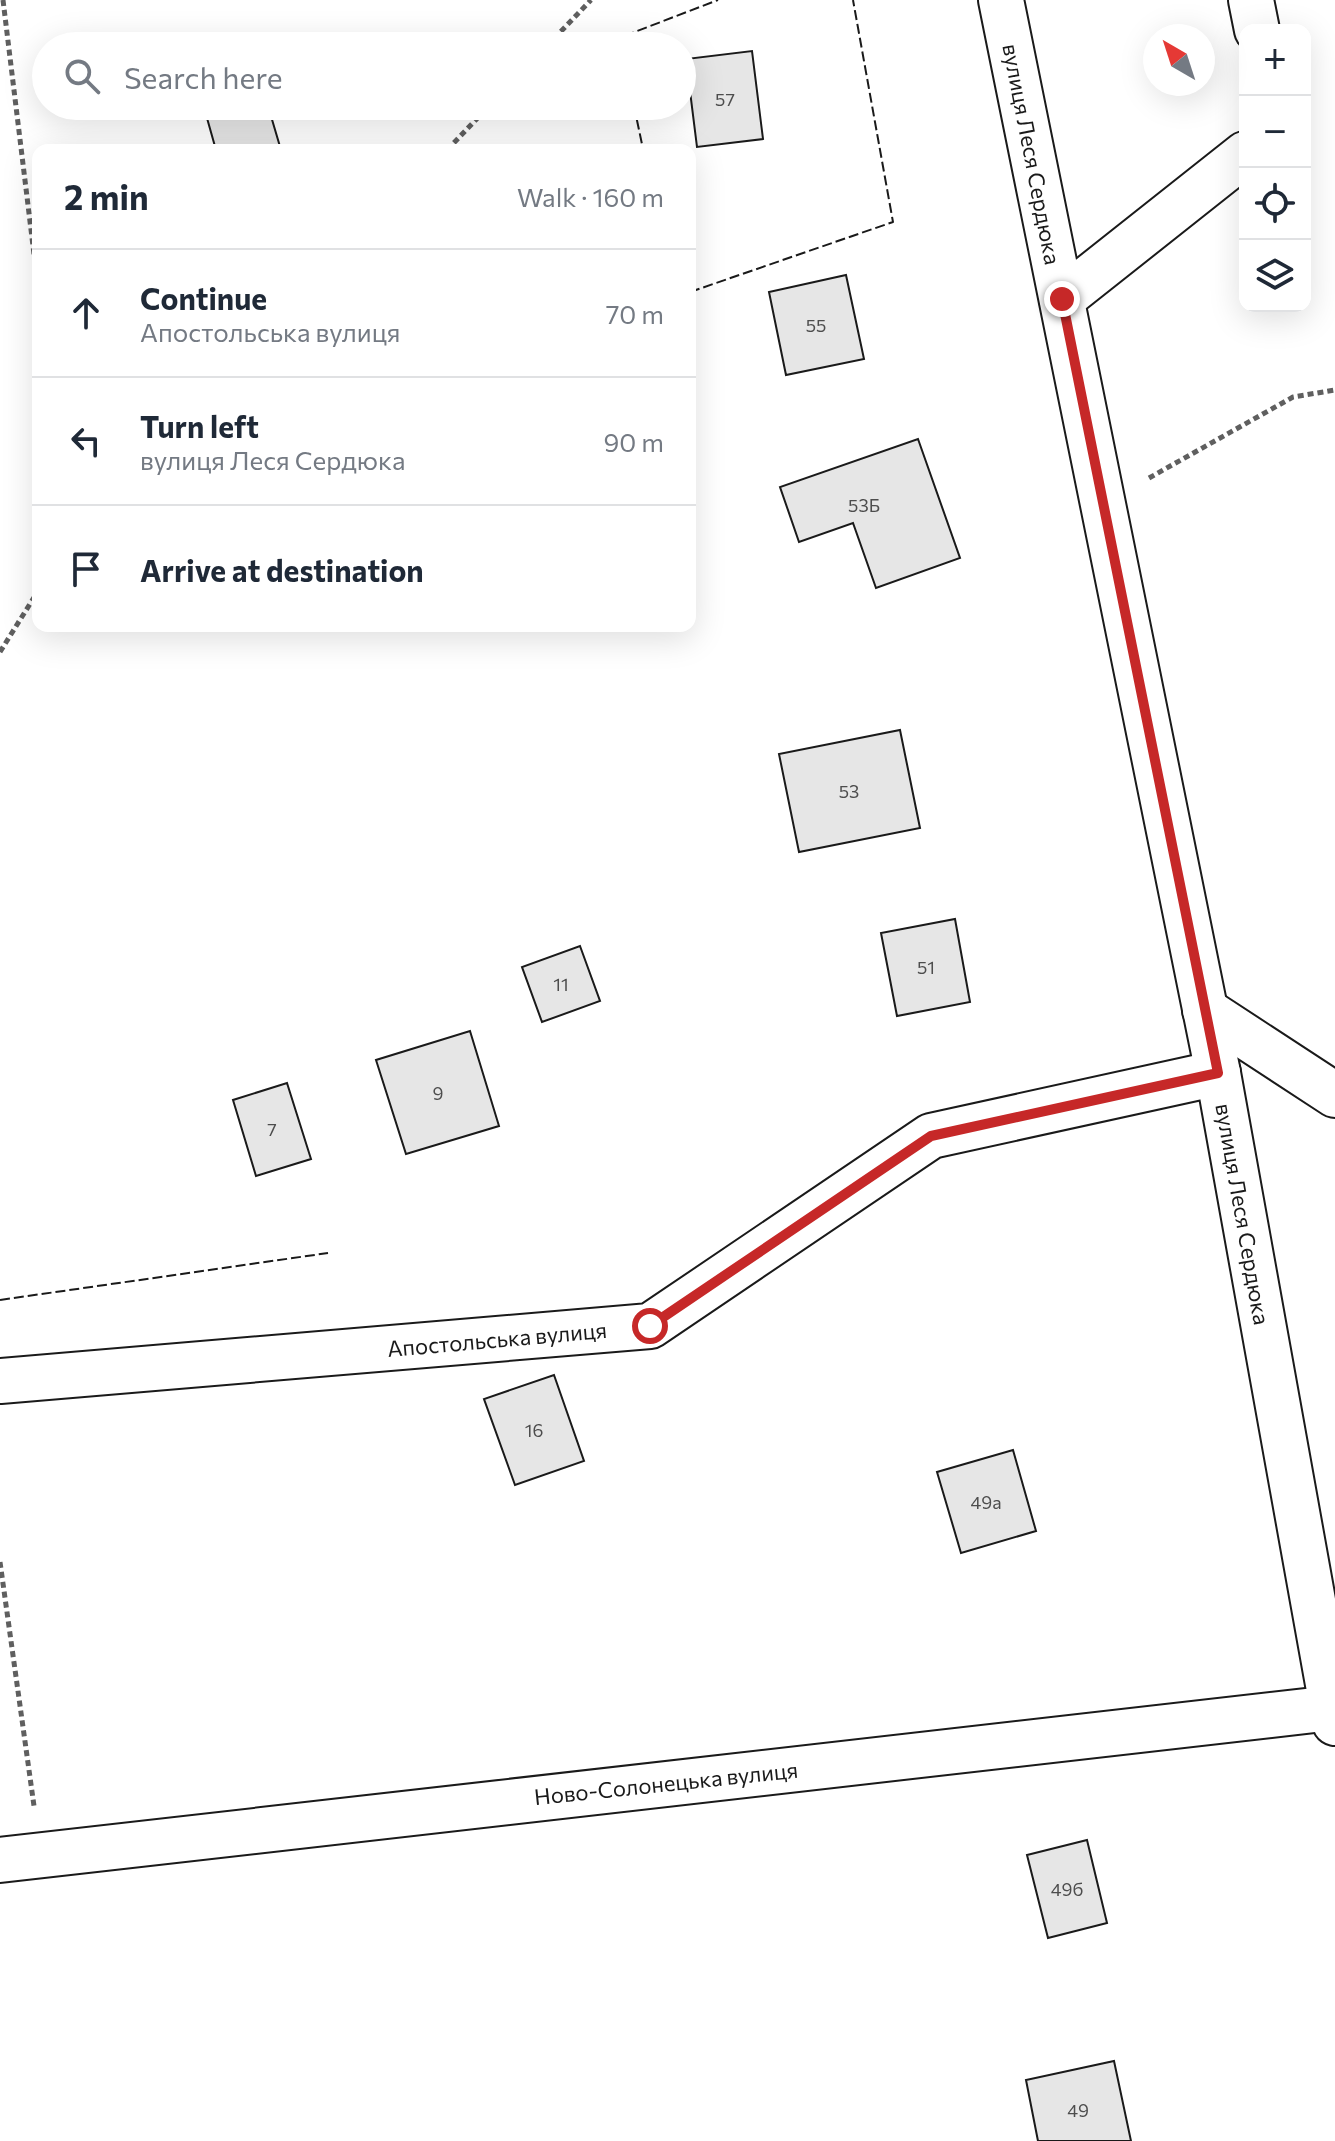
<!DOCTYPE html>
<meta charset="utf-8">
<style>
:root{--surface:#fff;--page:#f6f6f7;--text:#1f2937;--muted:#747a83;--line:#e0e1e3}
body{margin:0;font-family:Commissioner,sans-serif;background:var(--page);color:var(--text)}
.controls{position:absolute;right:24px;top:24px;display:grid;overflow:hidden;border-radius:16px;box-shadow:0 8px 32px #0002}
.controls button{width:72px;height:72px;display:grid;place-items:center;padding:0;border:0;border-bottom:2px solid var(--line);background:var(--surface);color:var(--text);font:40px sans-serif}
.compass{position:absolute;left:1143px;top:24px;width:72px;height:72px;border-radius:50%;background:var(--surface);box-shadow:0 8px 32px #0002;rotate:321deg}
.stop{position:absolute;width:24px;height:24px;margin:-18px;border:6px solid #c62828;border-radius:50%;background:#fff}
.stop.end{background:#c62828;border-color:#fff;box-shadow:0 2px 8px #0008}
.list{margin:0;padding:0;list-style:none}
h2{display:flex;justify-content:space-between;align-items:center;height:104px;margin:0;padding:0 32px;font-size:34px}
h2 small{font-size:26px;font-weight:400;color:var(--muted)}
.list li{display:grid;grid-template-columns:52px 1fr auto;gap:24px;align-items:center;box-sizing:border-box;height:128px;padding:0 32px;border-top:2px solid var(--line)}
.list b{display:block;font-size:30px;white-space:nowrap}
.list p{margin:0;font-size:26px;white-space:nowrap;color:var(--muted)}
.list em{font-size:26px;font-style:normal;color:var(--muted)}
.icon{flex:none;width:44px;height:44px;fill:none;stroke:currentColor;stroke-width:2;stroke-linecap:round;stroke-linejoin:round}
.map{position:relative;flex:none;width:1335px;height:2141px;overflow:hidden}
.search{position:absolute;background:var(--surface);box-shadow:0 8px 32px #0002;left:32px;top:32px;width:664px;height:88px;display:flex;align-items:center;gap:20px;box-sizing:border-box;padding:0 28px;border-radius:44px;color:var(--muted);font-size:30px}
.panel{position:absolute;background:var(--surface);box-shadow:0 8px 32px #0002;left:32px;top:144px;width:664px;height:488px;border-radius:16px}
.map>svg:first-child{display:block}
.building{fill:#e6e6e6;stroke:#1a1a1a;stroke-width:2}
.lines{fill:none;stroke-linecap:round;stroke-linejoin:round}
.minor-casing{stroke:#1a1a1a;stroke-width:48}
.major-casing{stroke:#1a1a1a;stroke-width:48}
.path{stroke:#5f5f5f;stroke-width:5;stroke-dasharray:6 4;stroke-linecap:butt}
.minor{stroke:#fff;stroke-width:44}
.major{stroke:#fff;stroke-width:44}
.fence{stroke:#1a1a1a;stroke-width:2;stroke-dasharray:10 4;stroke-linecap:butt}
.route{stroke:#c62828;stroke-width:10}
.labels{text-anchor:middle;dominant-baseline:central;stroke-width:6;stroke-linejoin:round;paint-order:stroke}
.number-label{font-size:18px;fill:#4d4d4d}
.street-label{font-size:22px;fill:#1a1a1a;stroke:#fff}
</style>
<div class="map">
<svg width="1335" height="2141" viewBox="0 0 1335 2141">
<rect width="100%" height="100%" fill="#fff"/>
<!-- building -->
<g class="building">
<polygon points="752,51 763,139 697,147 686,59"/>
<polygon points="222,106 268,106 281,150 216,150 205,111"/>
<polygon points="846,275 864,359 786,375 769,292"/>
<polygon points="918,439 960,558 876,588 853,523 799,542 780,487"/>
<polygon points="900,730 920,828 799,852 779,754"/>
<polygon points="955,919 970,1002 897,1016 881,933"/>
<polygon points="580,946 600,1001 542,1022 522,967"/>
<polygon points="470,1031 499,1126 406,1154 376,1060"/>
<polygon points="287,1083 311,1159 256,1176 233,1100"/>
<polygon points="554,1375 584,1461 515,1485 484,1399"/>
<polygon points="1013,1450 1036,1531 961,1553 937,1472"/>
<polygon points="1087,1840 1107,1923 1048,1938 1027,1855"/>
<polygon points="1114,2061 1131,2141 1038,2141 1026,2080"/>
</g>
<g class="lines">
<!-- minor casing -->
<g class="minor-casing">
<g id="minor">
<polyline points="1251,0 1257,30"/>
<polyline points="1062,299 1245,154"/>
<polyline points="1205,1010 1335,1095"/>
<polyline points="0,1381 650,1326 931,1136 1218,1073"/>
</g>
</g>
<!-- major casing -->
<g class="major-casing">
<g id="major">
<polyline points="1001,0 1218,1073 1335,1723"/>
<polyline points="0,1860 1332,1708"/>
</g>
</g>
<!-- path -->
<g class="path">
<polyline points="3,0 38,287"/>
<polyline points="547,46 591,0"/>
<polyline points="447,150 489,106"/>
<polyline points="1149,478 1293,397 1335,390"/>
<polyline points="434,626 440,629"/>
<polyline points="0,652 38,591"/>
<polyline points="0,1562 34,1806"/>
</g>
<!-- minor -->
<use href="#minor" class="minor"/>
<!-- major -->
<use href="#major" class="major"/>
<!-- fence -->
<g class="fence">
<polyline points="621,46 619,38 718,0"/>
<polyline points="634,106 643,149 641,150"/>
<polyline points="690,292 893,222 853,0"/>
<polyline points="0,1300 328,1253"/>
</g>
</g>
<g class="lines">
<!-- route -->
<polyline class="route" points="650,1326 931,1136 1218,1073 1062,299"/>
</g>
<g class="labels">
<!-- number labels -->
<g class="number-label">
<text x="725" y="99">57</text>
<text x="816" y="325">55</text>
<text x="864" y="505">53Б</text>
<text x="849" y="791">53</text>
<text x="926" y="967">51</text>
<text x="561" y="984">11</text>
<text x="438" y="1093">9</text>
<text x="272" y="1129">7</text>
<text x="534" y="1430">16</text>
<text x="986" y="1502">49а</text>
<text x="1067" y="1889">49б</text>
<text x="1078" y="2110">49</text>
</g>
<!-- street labels -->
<g class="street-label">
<text transform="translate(1032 154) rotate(79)">вулиця Леся Сердюка</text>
<text transform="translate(1243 1214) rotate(80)">вулиця Леся Сердюка</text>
<text transform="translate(497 1339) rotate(-5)">Апостольська вулиця</text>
<text transform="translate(666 1783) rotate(-6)">Ново-Солонецька вулиця</text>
</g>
</g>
</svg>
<div class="controls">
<button>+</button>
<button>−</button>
<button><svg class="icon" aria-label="locate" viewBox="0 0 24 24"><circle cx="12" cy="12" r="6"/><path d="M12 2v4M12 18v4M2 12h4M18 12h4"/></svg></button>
<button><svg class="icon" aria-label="layers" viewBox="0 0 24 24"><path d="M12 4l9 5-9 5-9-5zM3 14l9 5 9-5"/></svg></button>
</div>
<svg class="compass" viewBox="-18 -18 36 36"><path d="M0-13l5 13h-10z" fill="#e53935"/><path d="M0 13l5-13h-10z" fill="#747a83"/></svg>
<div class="stop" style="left:650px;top:1326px"></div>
<div class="stop end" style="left:1062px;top:299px"></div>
<div class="search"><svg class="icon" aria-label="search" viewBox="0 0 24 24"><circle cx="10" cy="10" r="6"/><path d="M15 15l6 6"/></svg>Search here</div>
<section class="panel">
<h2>2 min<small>Walk · 160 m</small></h2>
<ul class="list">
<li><svg class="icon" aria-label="ahead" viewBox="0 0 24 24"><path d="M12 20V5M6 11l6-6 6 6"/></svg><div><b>Continue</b><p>Апостольська вулиця</p></div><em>70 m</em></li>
<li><svg class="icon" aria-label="left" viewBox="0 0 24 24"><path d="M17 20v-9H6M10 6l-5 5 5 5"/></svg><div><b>Turn left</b><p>вулиця Леся Сердюка</p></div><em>90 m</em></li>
<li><svg class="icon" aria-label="arrive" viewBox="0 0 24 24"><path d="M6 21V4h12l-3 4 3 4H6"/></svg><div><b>Arrive at destination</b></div></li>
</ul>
</section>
</div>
